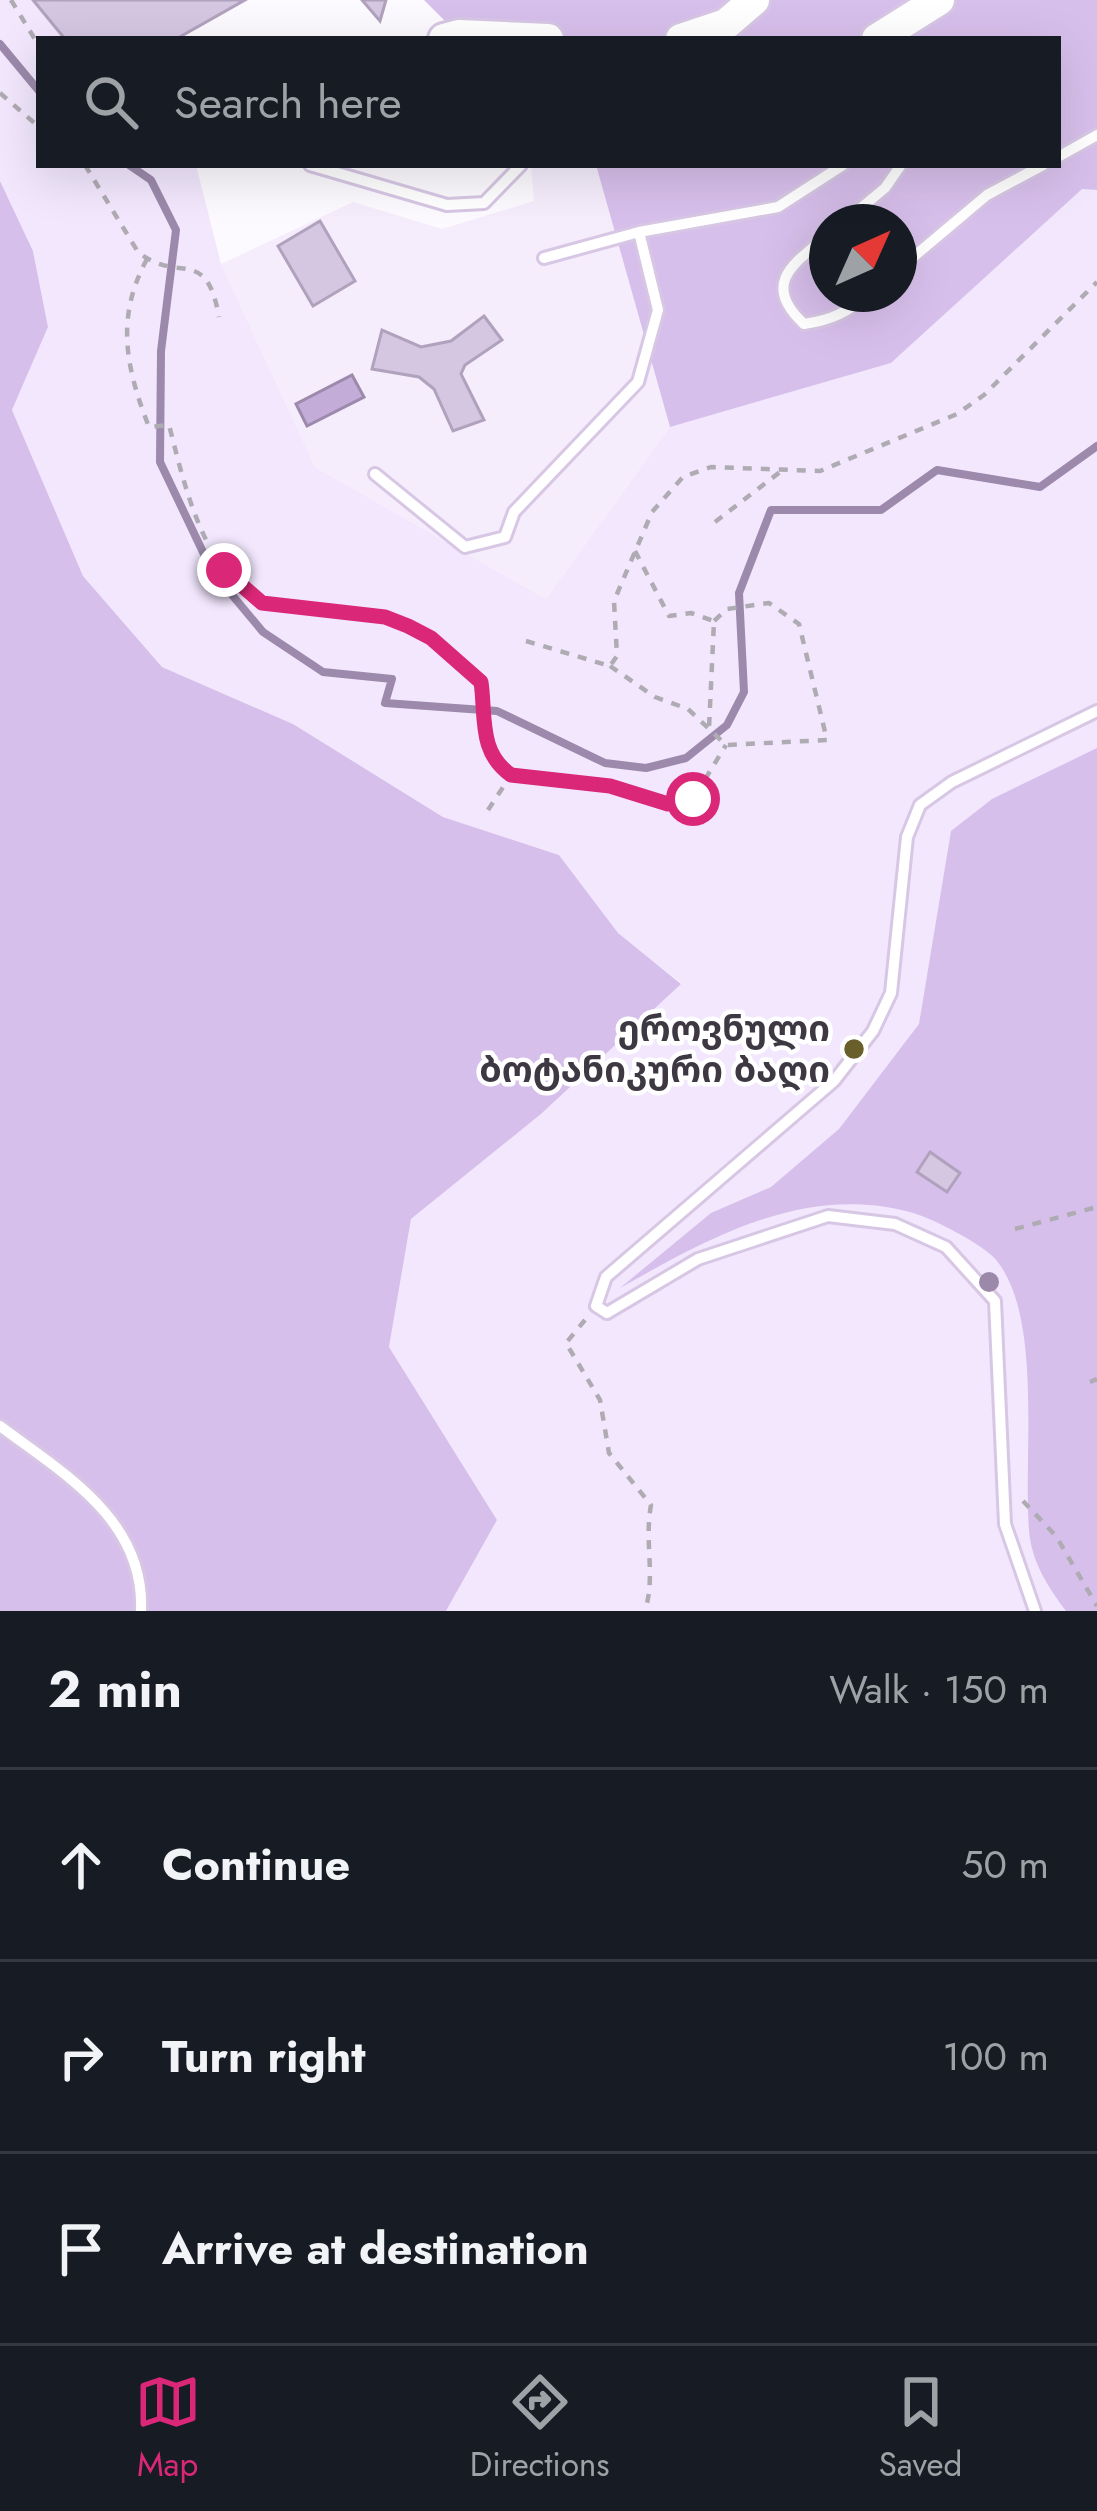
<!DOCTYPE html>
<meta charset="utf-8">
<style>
:root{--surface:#171b24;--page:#20242c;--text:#f1f3f6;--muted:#9ea1a6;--line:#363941;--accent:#db2777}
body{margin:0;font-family:Jost,"Noto Sans Georgian",sans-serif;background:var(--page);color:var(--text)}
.compass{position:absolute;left:809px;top:204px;width:108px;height:108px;border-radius:50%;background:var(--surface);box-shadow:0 12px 48px #0002;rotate:45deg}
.stop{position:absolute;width:36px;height:36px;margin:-27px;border:9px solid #db2777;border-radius:50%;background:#fff}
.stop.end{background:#db2777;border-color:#fff;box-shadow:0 3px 12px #0008}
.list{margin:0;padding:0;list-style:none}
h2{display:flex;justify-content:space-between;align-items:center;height:156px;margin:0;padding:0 48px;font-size:51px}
h2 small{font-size:39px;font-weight:400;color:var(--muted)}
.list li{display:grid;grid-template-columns:78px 1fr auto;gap:36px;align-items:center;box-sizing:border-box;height:192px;padding:0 48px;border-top:3px solid var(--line)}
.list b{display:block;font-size:45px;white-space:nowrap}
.list em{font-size:39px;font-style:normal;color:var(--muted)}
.icon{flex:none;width:66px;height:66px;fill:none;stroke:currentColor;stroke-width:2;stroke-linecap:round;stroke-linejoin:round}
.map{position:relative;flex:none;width:1097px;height:1611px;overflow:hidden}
.search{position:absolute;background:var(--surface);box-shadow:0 12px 48px #0002;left:36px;right:36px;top:36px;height:132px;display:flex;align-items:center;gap:30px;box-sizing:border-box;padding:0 42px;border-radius:0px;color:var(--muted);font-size:45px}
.sheet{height:732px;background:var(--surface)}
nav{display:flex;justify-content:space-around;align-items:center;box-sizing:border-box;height:168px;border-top:3px solid var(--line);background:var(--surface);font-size:33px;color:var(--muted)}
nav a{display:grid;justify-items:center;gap:6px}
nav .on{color:var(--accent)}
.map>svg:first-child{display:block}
.built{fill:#f5edfc}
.green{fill:#f2e7fd}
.forest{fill:#d7bfeb;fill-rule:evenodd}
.water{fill:#c4acd8;stroke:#9c89ab;stroke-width:3}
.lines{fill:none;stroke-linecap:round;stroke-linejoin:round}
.stream{stroke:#9c89ab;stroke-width:8}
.building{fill:#d5c6e2;stroke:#b0a1bd;stroke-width:3}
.lane-casing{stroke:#d7c7e4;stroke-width:16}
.secondary-casing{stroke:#d7c7e4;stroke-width:36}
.path{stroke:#afabb3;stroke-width:4.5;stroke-dasharray:9 9;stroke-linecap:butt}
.lane{stroke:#fff;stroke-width:10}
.secondary{stroke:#fff;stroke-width:30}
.tree{fill:#9c89aa}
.route{stroke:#db2777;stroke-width:15}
.poi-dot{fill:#685f2b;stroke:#fff;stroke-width:4.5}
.labels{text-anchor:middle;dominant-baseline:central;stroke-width:9;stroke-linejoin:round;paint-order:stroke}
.poi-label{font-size:36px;font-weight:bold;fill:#3e3843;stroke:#fff;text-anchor:end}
</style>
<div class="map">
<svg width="1097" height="1611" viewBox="0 0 1097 1611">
<rect width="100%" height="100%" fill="#fcf9ff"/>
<!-- built -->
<polygon class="built" points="531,165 596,165 670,427 546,599 315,467 221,264 353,202 442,229 534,201"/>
<!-- green -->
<polygon class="green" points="0,0 40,0 74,39 39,39 39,165 196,165 221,264 315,467 546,599 670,427 891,363 1082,188 1097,190 1097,1611 446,1611 497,1520 389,1347 411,1219 541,1114 681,983 618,934 559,855 443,817 293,724 162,667 83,576 12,410 48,327 33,251 0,181"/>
<!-- forest -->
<g class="forest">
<path d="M424 0H1097V190L1082 189 891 363 670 427 596 165H1058V39H444L458 34ZM827 222H899V294H827Z"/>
<polygon points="0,181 33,251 48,327 12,410 83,576 162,667 293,724 443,817 559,855 618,933 681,984 541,1114 411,1219 389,1347 497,1520 446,1611 0,1611"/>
<path d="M1097 748V1611H1066C1048 1587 1031 1561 1029 1530 1023 1459 1043 1319 997 1261 985 1245 930 1217 910 1212 804 1184 711 1237 620 1288L711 1213 771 1187 839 1129 919 1024 951 831 992 799Z"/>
</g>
<!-- water -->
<polygon class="water" points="352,375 364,397 307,426 296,404"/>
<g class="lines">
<!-- stream -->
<g class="stream">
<polyline points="0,44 39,91"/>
<polyline points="129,165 151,180 176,230 161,351 160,462 212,571 263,632 323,672 392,679 385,703 497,711 605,763 646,768 686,758 727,725 744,692 739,593 771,510 881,510 937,470 1040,487 1097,446"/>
</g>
</g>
<!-- building -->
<g class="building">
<polygon points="33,0 245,0 176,39 65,39"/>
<polygon points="362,0 386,0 380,21"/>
<polygon points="320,221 355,281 313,306 278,246"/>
<polygon points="484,316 502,340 465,365 461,374 484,420 453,431 434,389 419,377 372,369 382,330 421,347 451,341"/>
<polygon points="930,1152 960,1173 947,1192 917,1172"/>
</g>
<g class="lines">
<!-- lane casing -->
<g class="lane-casing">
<g id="lane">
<polyline points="1058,157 1097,135"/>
<polyline points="310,165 447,205 484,203 521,165"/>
<polyline points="844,222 885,188 901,165"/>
<path d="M827 236C793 264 761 284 804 324 832 320 848 312 869 294"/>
<polyline points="544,258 639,232 778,207 843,165"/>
<polyline points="899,269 987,195 1043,165"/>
<polyline points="375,474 465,547 505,537 514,512 638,382 658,310 639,232"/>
<path d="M0 1426C64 1474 145 1520 141 1611"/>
<polyline points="1035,1611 1005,1524 995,1301 946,1247 895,1224 828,1216 698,1259 607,1313 596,1306 606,1277 834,1081 873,1031 891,993 907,837 920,805 952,782 1097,711"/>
</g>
</g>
<!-- secondary casing -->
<g class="secondary-casing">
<g id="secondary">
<polyline points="444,39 459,35 548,39"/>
<polyline points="681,39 726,24 754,0"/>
<polyline points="877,39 939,0"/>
</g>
</g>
<!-- path -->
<g class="path">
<polyline points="11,0 36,41"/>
<polyline points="0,93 39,127"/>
<path d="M85 165 138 252C179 285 206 244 219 317"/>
<path d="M147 259C115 318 126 368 149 427L169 425C184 483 203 572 261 602 294 619 345 610 381 616 422 623 451 656 481 682 486 716 477 752 511 775L611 786 668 804 693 799 726 745"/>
<polyline points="715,522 780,472"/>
<polyline points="635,551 669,616 691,613 714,621 709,728"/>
<polyline points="526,641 610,666 617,656 614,601 652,512 683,477 711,467 820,471 957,414 984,395 1097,282"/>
<polyline points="610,666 655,697 688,709 726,745 827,740 799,624 769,603 727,609 714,621"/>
<polyline points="488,810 511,775"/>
<polyline points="1015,1229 1097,1207"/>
<path d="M585 1320 566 1343 600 1400 609 1453 651 1505C644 1543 656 1575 645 1611"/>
<polyline points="1090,1382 1097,1379"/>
<polyline points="1023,1501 1056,1536 1097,1606"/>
</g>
<!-- lane -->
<use href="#lane" class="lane"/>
<!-- secondary -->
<use href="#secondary" class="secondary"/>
</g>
<!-- trees -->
<circle class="tree" cx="989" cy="1282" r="10"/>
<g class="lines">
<!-- route -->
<path class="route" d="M224 570 262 603 385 617 408 626 431 638 481 682C486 716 478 752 511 775L610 786 668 804 693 799"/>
</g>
<!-- markers -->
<circle class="poi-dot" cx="854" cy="1049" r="12"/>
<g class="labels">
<!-- poi labels -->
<g class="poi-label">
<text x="830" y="1028">ეროვნული<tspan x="830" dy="41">ბოტანიკური ბაღი</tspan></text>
</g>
</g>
</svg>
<svg class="compass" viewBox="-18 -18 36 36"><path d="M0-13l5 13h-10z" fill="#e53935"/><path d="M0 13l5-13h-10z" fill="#9ea1a6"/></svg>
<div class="stop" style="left:693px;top:799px"></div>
<div class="stop end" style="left:224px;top:570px"></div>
<div class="search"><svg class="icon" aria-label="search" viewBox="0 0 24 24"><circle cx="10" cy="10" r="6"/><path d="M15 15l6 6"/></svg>Search here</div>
</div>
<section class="sheet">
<h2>2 min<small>Walk · 150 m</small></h2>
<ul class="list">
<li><svg class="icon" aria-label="ahead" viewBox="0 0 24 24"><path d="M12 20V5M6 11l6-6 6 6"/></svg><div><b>Continue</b></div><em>50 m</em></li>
<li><svg class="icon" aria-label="right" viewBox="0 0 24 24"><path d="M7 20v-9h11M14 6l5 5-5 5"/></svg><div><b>Turn right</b></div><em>100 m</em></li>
<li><svg class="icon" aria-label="arrive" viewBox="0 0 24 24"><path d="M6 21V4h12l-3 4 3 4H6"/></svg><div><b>Arrive at destination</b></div></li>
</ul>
</section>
<nav>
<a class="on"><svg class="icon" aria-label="map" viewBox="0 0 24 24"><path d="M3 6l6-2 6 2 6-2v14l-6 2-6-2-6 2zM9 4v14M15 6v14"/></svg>Map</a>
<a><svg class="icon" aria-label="directions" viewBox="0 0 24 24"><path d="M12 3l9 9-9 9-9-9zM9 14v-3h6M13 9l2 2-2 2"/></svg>Directions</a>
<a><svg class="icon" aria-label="saved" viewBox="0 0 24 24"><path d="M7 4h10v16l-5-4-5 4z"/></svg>Saved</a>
</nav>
